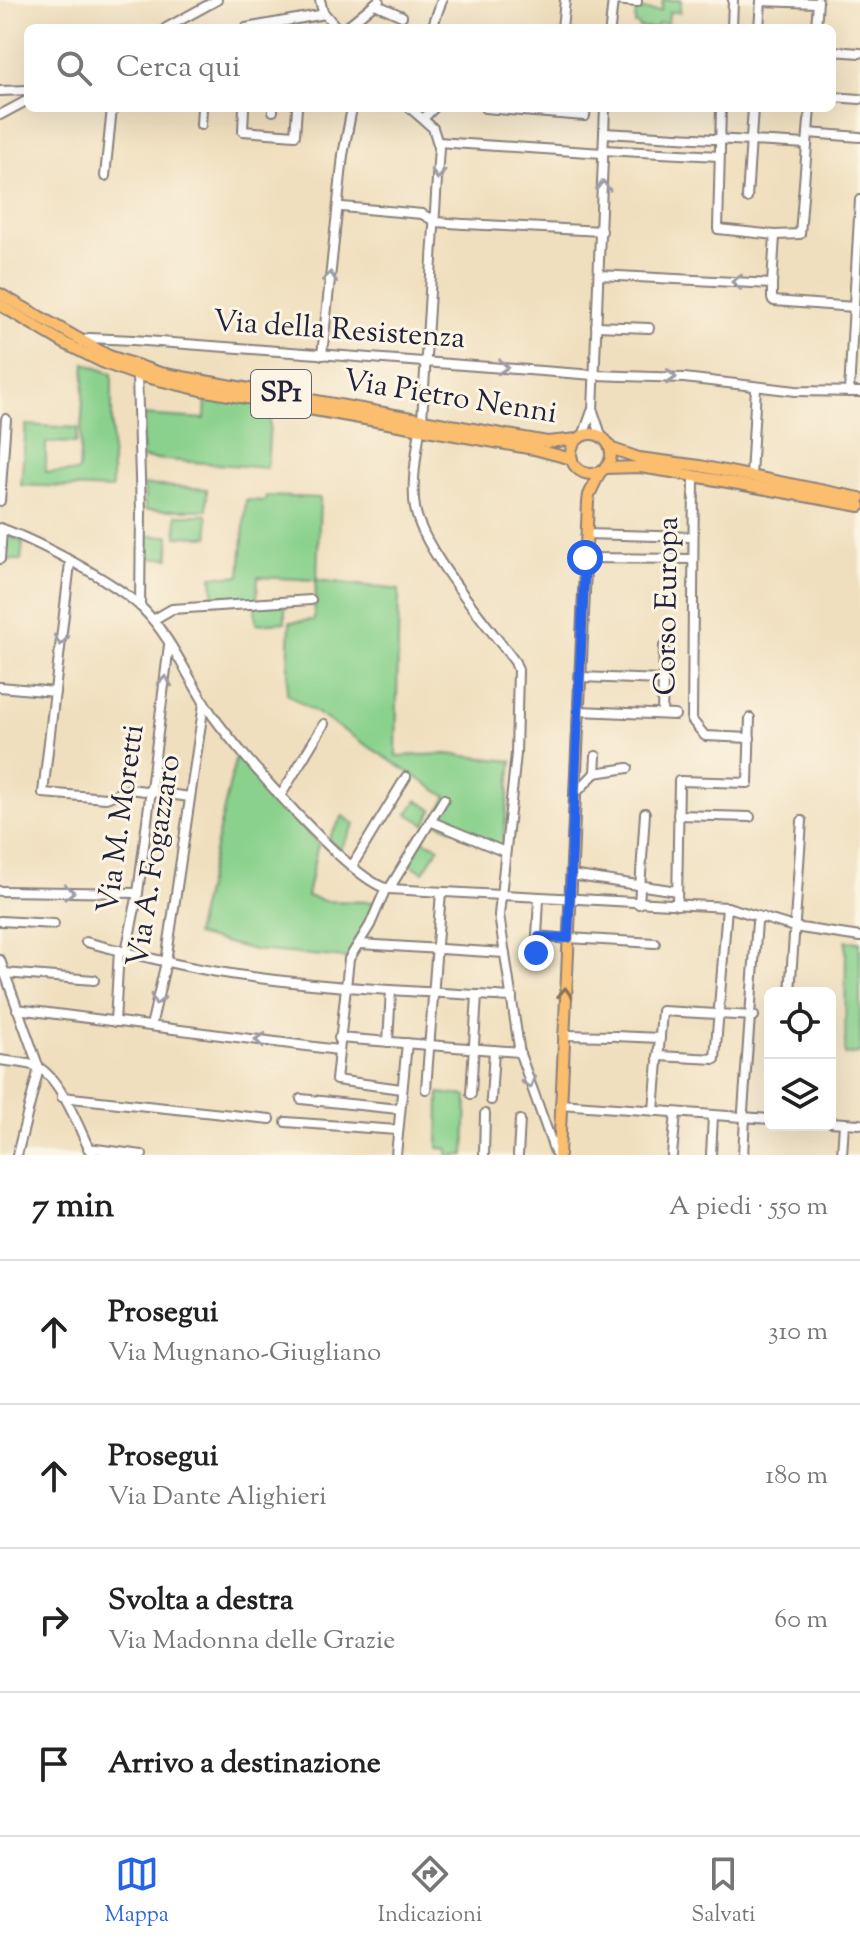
<!DOCTYPE html>
<html lang="it">
<meta charset="utf-8">
<style>
:root{--surface:#fff;--page:#f2f2f2;--text:#222;--muted:#767676;--line:#e0e0e0;--accent:#2563eb}
body{margin:0;font-family:"Sorts Mill Goudy",serif;background:var(--page);color:var(--text)}
.controls{position:absolute;right:24px;bottom:24px;display:grid;overflow:hidden;border-radius:12px;box-shadow:0 8px 32px #0002}
.controls button{width:72px;height:72px;display:grid;place-items:center;padding:0;border:0;border-bottom:2px solid var(--line);background:var(--surface);color:var(--text);font:40px sans-serif}
.stop{position:absolute;width:24px;height:24px;margin:-18px;border:6px solid #2563eb;border-radius:50%;background:#fff}
.stop.end{background:#2563eb;border-color:#fff;box-shadow:0 2px 8px #0008}
.list{margin:0;padding:0;list-style:none}
h2{display:flex;justify-content:space-between;align-items:center;height:104px;margin:0;padding:0 32px;font-size:34px}
h2 small{font-size:26px;font-weight:400;color:var(--muted)}
.list li{display:grid;grid-template-columns:52px 1fr auto;gap:24px;align-items:center;box-sizing:border-box;height:144px;padding:0 32px;border-top:2px solid var(--line)}
.list b{display:block;font-size:30px;white-space:nowrap}
.list p{margin:0;font-size:26px;white-space:nowrap;color:var(--muted)}
.list em{font-size:26px;font-style:normal;color:var(--muted)}
.icon{flex:none;width:44px;height:44px;fill:none;stroke:currentColor;stroke-width:2;stroke-linecap:round;stroke-linejoin:round}
.map{position:relative;flex:none;width:860px;height:1155px;overflow:hidden}
.search{position:absolute;background:var(--surface);box-shadow:0 8px 32px #0002;left:24px;right:24px;top:24px;height:88px;display:flex;align-items:center;gap:20px;box-sizing:border-box;padding:0 28px;border-radius:12px;color:var(--muted);font-size:30px}
.sheet{height:680px;background:var(--surface)}
nav{display:flex;justify-content:space-around;align-items:center;box-sizing:border-box;height:112px;border-top:2px solid var(--line);background:var(--surface);font-size:22px;color:var(--muted)}
nav a{display:grid;justify-items:center;gap:4px}
nav .on{color:var(--accent)}
.map>svg:first-child{display:block}
.green{fill:#89d18c;stroke:#567a64;stroke-width:2}
.lines{fill:none;stroke-linecap:round;stroke-linejoin:round}
.minor-casing{stroke:#89807c;stroke-width:12}
.major-casing{stroke:#89807c;stroke-width:14}
.minor{stroke:#fff;stroke-width:8}
.major{stroke:#fbbd6e;stroke-width:10}
.oneway{stroke:#9c9ca7}
.oneway2{stroke:#8e7054}
.route{stroke:#2563eb;stroke-width:10}
.labels{text-anchor:middle;dominant-baseline:central;stroke-width:6;stroke-linejoin:round;paint-order:stroke}
.shield{fill:#fcf5e5;stroke:#63616e;stroke-width:2}
.shield-label{font-size:28px;font-weight:bold;fill:#22223b}
.street-label{font-size:30px;fill:#22223b;stroke:#fcf5e5}
</style>
<div class="map">
<svg width="860" height="1155" viewBox="0 0 860 1155">
<rect width="100%" height="100%" fill="#fcf5e5"/>
<filter id="ink" filterUnits="userSpaceOnUse"><feTurbulence type="fractalNoise" baseFrequency=".0125" numOctaves="2"/><feDisplacementMap in="SourceGraphic" scale="16" xChannelSelector="R" yChannelSelector="G"/><feConvolveMatrix kernelMatrix="1 2 1 2 8 2 1 2 1" color-interpolation-filters="sRGB"/></filter>
<filter id="wash" filterUnits="userSpaceOnUse"><feTurbulence type="fractalNoise" baseFrequency=".006" numOctaves="4" result="noise"/><feDisplacementMap in="SourceGraphic" scale="32" xChannelSelector="R" yChannelSelector="G"/><feGaussianBlur stdDeviation="1.8" result="paint"/><feColorMatrix in="noise" values="0 0 0 0 0 0 0 0 0 0 0 0 0 0 0 0 0 1.4 0 .05"/><feComposite in="paint" operator="in"/></filter>
<g filter="url(#wash)">
<rect width="100%" height="100%" fill="#f0dfbe"/>
<!-- green -->
<g class="green">
<polygon points="663,0 681,0 680,12 669,12 668,24 658,23 657,28 639,28 639,25 635,24 636,10 661,11"/>
<polygon points="85,363 112,374 112,489 21,485 26,425 78,428 76,443 46,442 46,472 76,472 79,470"/>
<polygon points="206,395 271,407 267,468 142,458 142,415 205,419"/>
<polygon points="144,485 207,489 207,510 145,510"/>
<polygon points="266,496 320,498 317,580 399,590 396,756 446,754 512,761 502,848 433,821 447,797 287,694 290,622 314,620 316,580 258,577 257,601 214,603 212,576 240,576 246,500 265,501"/>
<polygon points="176,515 207,515 209,537 177,536"/>
<polygon points="4,534 23,542 21,560 3,560"/>
<rect x="144" y="536" width="25" height="22"/>
<polygon points="285,604 285,622 256,624 255,606"/>
<polygon points="236,756 319,845 317,848 307,896 324,901 376,902 357,943 346,958 254,950 195,935"/>
<polygon points="417,800 433,810 425,824 408,814"/>
<polygon points="343,816 355,824 340,850 328,839"/>
<polygon points="422,840 439,847 423,872 409,863"/>
<polygon points="846,941 860,942 860,1053 845,1055"/>
<polygon points="439,1093 467,1096 465,1155 448,1155 448,1149 438,1148"/>
</g>
</g>
<g filter="url(#ink)">
<g class="lines">
<!-- minor casing -->
<g class="minor-casing">
<g id="minor">
<polyline points="320,0 323,12 337,28"/>
<polyline points="613,0 637,2 637,0"/>
<polyline points="375,4 402,16"/>
<polyline points="166,28 217,0"/>
<polyline points="246,28 325,14"/>
<polyline points="345,28 379,0"/>
<polyline points="432,28 442,0"/>
<polyline points="562,28 565,0"/>
<polyline points="610,28 613,0"/>
<polyline points="732,28 733,0"/>
<polyline points="759,28 761,1 817,3"/>
<polyline points="816,28 818,1"/>
<polyline points="832,51 860,53"/>
<polyline points="0,91 28,90"/>
<polyline points="832,97 860,99"/>
<polyline points="244,108 243,131 295,135 297,108"/>
<polyline points="410,108 433,128 439,147 422,420"/>
<polyline points="485,108 585,116 586,108"/>
<polyline points="721,108 718,229 775,235 772,284"/>
<polyline points="273,111 273,108"/>
<polyline points="0,115 28,100"/>
<polyline points="424,118 434,108"/>
<polyline points="201,125 202,108"/>
<polyline points="604,133 807,144"/>
<polyline points="808,133 860,137"/>
<polyline points="438,142 603,153"/>
<polyline points="603,150 719,156"/>
<polyline points="105,176 112,108"/>
<polyline points="747,198 753,108"/>
<polyline points="342,207 422,214 436,222 463,224"/>
<polyline points="465,224 602,231"/>
<polyline points="775,235 800,234 810,108"/>
<polyline points="599,275 772,284 772,299 774,301 854,307"/>
<polyline points="596,326 649,328"/>
<polyline points="82,342 89,338 133,340 594,375 684,378 796,391 860,392"/>
<polyline points="322,355 343,155 352,108"/>
<polyline points="137,375 141,512 140,606"/>
<polyline points="849,392 860,200"/>
<path d="M420 428C417 453 411 483 415 508 422 550 488 625 515 662L518 670 516 754 499 915 520 1054 556 1155"/>
<polyline points="583,436 592,411"/>
<polyline points="602,438 593,411 605,108"/>
<polyline points="694,476 692,720 705,736 750,738"/>
<polyline points="751,476 756,387"/>
<polyline points="0,501 6,419"/>
<path d="M0 528C37 541 116 582 143 609 172 638 189 681 213 716 238 751 351 882 389 889L727 907 794 927 860 937"/>
<polyline points="586,534 692,537"/>
<polyline points="585,558 692,559"/>
<polyline points="0,559 2,529"/>
<polyline points="70,563 43,793 106,798 130,789 190,797"/>
<polyline points="153,620 172,609 311,600"/>
<polyline points="580,677 663,680"/>
<polyline points="0,687 55,692"/>
<polyline points="579,711 675,715"/>
<polyline points="662,714 664,646"/>
<polyline points="595,773 628,768"/>
<polyline points="575,794 595,773 596,756"/>
<polyline points="281,795 324,724"/>
<polyline points="678,815 750,817"/>
<polyline points="430,821 505,852"/>
<polyline points="352,866 406,777"/>
<polyline points="571,875 677,891"/>
<polyline points="386,888 370,925 349,959 336,1080 401,1089"/>
<polyline points="389,889 444,799"/>
<polyline points="0,891 138,893"/>
<polyline points="539,899 537,936 568,939"/>
<polyline points="639,904 645,813"/>
<polyline points="677,905 679,781 748,783 750,718"/>
<polyline points="0,921 54,924"/>
<polyline points="568,938 655,943"/>
<path d="M86 942C128 953 170 964 212 971 311 988 412 991 512 997"/>
<polyline points="360,944 505,953"/>
<polyline points="126,952 138,893 169,645"/>
<polyline points="529,957 536,953 539,937"/>
<polyline points="0,960 39,1068"/>
<polyline points="4,973 94,980"/>
<polyline points="790,993 802,821"/>
<polyline points="17,1009 338,1050"/>
<polyline points="115,1022 119,950"/>
<polyline points="151,1026 166,962 204,703"/>
<polyline points="563,1035 611,1036"/>
<polyline points="615,1036 660,1038"/>
<polyline points="339,1038 520,1052"/>
<polyline points="388,1042 391,990"/>
<polyline points="658,1056 715,1059 727,907"/>
<path d="M0 1060C12 1062 27 1062 38 1067 62 1080 80 1131 92 1155"/>
<polyline points="426,1089 441,892"/>
<polyline points="471,1094 477,995"/>
<polyline points="62,1097 270,1119"/>
<polyline points="301,1099 399,1109"/>
<polyline points="491,1100 494,1050"/>
<polyline points="560,1104 770,1119"/>
<polyline points="654,1111 662,1011 754,1016"/>
<polyline points="286,1122 397,1130"/>
<polyline points="830,1122 860,1124"/>
<polyline points="88,1148 142,1155"/>
<polyline points="17,1155 39,1068"/>
<polyline points="396,1155 407,1043"/>
<polyline points="484,1155 485,1114"/>
<polyline points="518,1155 520,1120"/>
<polyline points="672,1155 676,1113"/>
<polyline points="711,1155 713,1116"/>
<polyline points="743,1155 745,1118 743,1111 757,922 762,917"/>
<polyline points="842,1155 844,1123"/>
</g>
</g>
<!-- major casing -->
<g class="major-casing">
<g id="major">
<polyline points="0,294 109,356 160,373 547,442 578,439"/>
<polyline points="0,305 64,343 104,363 137,375 201,390 534,449 572,459"/>
<circle cx="591" cy="454" r="20"/>
<polyline points="610,448 639,458 700,466 860,498"/>
<polyline points="605,468 640,467 672,472 860,506"/>
<polyline points="559,1155 588,502 589,495 600,472"/>
</g>
</g>
<!-- minor -->
<use href="#minor" class="minor"/>
<!-- major -->
<use href="#major" class="major"/>
</g>
<!-- one-way arrows -->
<defs><path id="oneway-chevron" d="M-2-3.5L2.5 0L-2 3.5" fill="none" stroke-width="1.6" stroke-linecap="round" stroke-linejoin="round" transform="scale(2)"/></defs>
<g class="oneway">
<use href="#oneway-chevron" transform="translate(438 174) rotate(93)"/>
<use href="#oneway-chevron" transform="translate(603 186) rotate(-89)"/>
<use href="#oneway-chevron" transform="translate(330 277) rotate(-84)"/>
<use href="#oneway-chevron" transform="translate(737 282) rotate(-177)"/>
<use href="#oneway-chevron" transform="translate(503 367) rotate(5)"/>
<use href="#oneway-chevron" transform="translate(671 377) rotate(4)"/>
<use href="#oneway-chevron" transform="translate(61 640) rotate(97)"/>
<use href="#oneway-chevron" transform="translate(165 681) rotate(-83)"/>
<use href="#oneway-chevron" transform="translate(69 892) rotate(1)"/>
<use href="#oneway-chevron" transform="translate(157 1000) rotate(103)"/>
<use href="#oneway-chevron" transform="translate(260 1040) rotate(-173)"/>
<use href="#oneway-chevron" transform="translate(529 1083) rotate(72)"/>
</g>
<use class="oneway2" href="#oneway-chevron" transform="translate(565 993) rotate(-87)"/>
</g>
<g class="lines" filter="url(#ink)">
<!-- route -->
<polyline class="route" points="536,953 539,937 568,938 585,558"/>
</g>
<g class="labels">
<!-- shield labels -->
<rect class="shield" x="251" y="370" width="60" height="48" rx="6"/>
<g class="shield-label">
<text x="281" y="394">SP1</text>
</g>
<!-- street labels -->
<g class="street-label">
<text transform="translate(339 331) rotate(4)">Via della Resistenza</text>
<text transform="translate(450 398) rotate(9)">Via Pietro Nenni</text>
<text transform="translate(668 606) rotate(-89)">Corso Europa</text>
<text transform="translate(122 819) rotate(-82)">Via M. Moretti</text>
<text transform="translate(155 861) rotate(-81)">Via A. Fogazzaro</text>
</g>
</g>
</svg>
<div class="controls">
<button><svg class="icon" aria-label="locate" viewBox="0 0 24 24"><circle cx="12" cy="12" r="6"/><path d="M12 2v4M12 18v4M2 12h4M18 12h4"/></svg></button>
<button><svg class="icon" aria-label="layers" viewBox="0 0 24 24"><path d="M12 4l9 5-9 5-9-5zM3 14l9 5 9-5"/></svg></button>
</div>
<div class="stop" style="left:585px;top:558px"></div>
<div class="stop end" style="left:536px;top:953px"></div>
<div class="search"><svg class="icon" aria-label="search" viewBox="0 0 24 24"><circle cx="10" cy="10" r="6"/><path d="M15 15l6 6"/></svg>Cerca qui</div>
</div>
<section class="sheet">
<h2>7 min<small>A piedi · 550 m</small></h2>
<ul class="list">
<li><svg class="icon" aria-label="ahead" viewBox="0 0 24 24"><path d="M12 20V5M6 11l6-6 6 6"/></svg><div><b>Prosegui</b><p>Via Mugnano-Giugliano</p></div><em>310 m</em></li>
<li><svg class="icon" aria-label="ahead" viewBox="0 0 24 24"><path d="M12 20V5M6 11l6-6 6 6"/></svg><div><b>Prosegui</b><p>Via Dante Alighieri</p></div><em>180 m</em></li>
<li><svg class="icon" aria-label="right" viewBox="0 0 24 24"><path d="M7 20v-9h11M14 6l5 5-5 5"/></svg><div><b>Svolta a destra</b><p>Via Madonna delle Grazie</p></div><em>60 m</em></li>
<li><svg class="icon" aria-label="arrive" viewBox="0 0 24 24"><path d="M6 21V4h12l-3 4 3 4H6"/></svg><div><b>Arrivo a destinazione</b></div></li>
</ul>
</section>
<nav>
<a class="on"><svg class="icon" aria-label="map" viewBox="0 0 24 24"><path d="M3 6l6-2 6 2 6-2v14l-6 2-6-2-6 2zM9 4v14M15 6v14"/></svg>Mappa</a>
<a><svg class="icon" aria-label="directions" viewBox="0 0 24 24"><path d="M12 3l9 9-9 9-9-9zM9 14v-3h6M13 9l2 2-2 2"/></svg>Indicazioni</a>
<a><svg class="icon" aria-label="saved" viewBox="0 0 24 24"><path d="M7 4h10v16l-5-4-5 4z"/></svg>Salvati</a>
</nav>
